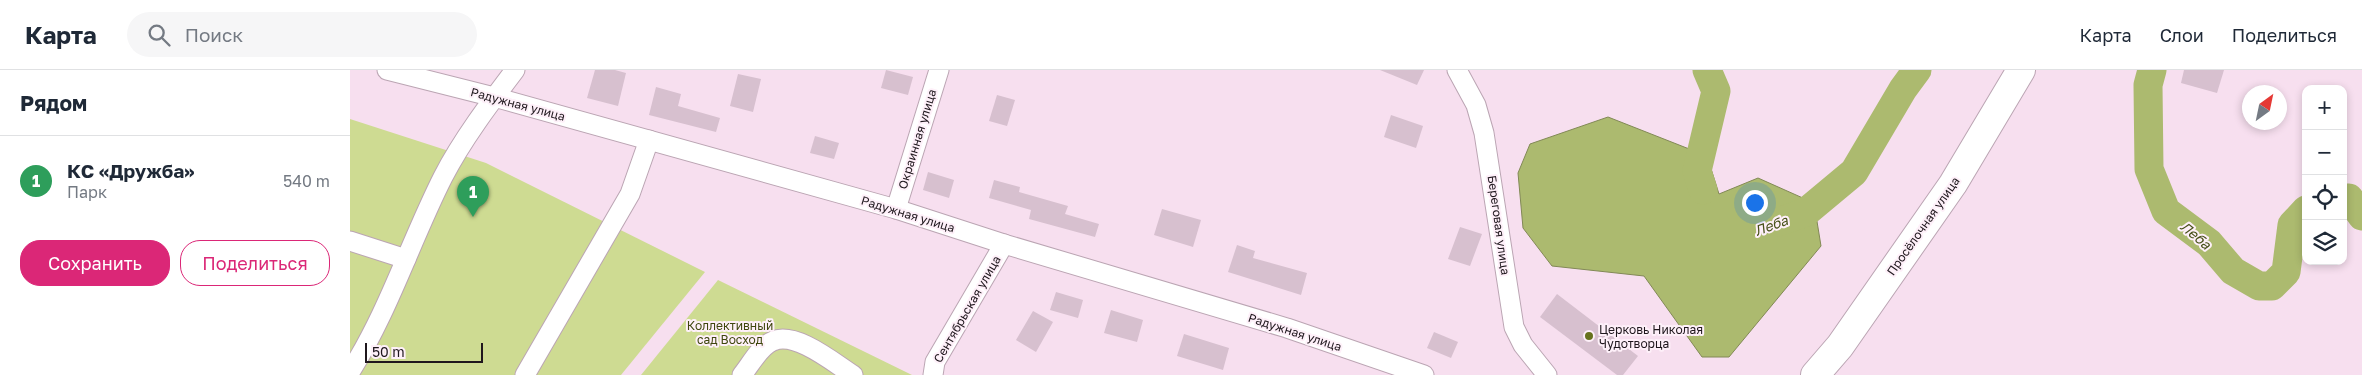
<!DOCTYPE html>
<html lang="ru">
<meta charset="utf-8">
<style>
:root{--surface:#fff;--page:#f6f6f7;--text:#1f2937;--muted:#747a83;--line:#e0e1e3;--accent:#db2777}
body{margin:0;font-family:"Golos Text",sans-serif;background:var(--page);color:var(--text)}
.controls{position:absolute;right:15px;top:15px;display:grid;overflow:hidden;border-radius:10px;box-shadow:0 2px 8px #0003}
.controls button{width:45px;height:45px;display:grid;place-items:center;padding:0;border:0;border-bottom:1px solid var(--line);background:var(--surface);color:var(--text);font:25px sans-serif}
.compass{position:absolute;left:1892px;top:15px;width:45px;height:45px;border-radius:50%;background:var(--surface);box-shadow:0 2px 8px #0003;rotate:33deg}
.scale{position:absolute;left:15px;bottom:12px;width:118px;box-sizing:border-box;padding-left:5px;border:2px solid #1f171d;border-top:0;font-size:14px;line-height:18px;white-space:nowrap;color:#1f171d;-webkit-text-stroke:4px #fef0f9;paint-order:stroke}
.you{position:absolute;left:1404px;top:132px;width:18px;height:18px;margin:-12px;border:4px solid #fff;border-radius:50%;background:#1a73e8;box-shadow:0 0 0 8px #1a73e833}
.badge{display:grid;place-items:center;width:32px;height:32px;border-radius:50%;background:var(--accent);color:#fff;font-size:16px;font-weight:700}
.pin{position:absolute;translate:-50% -41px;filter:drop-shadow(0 1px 2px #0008)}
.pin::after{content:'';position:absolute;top:26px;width:18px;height:15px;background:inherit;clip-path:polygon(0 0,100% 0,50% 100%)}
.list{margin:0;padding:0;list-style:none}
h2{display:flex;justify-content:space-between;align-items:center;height:65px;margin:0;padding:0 20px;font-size:21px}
h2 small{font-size:16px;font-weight:400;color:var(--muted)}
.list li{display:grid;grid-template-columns:32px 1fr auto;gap:15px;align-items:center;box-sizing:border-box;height:90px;padding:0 20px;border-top:1px solid var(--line)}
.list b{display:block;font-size:19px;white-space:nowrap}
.list p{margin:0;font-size:16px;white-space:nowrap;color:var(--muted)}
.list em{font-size:16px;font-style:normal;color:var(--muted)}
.actions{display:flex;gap:10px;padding:15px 20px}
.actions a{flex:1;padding:11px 0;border:1px solid var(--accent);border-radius:20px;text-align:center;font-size:18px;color:var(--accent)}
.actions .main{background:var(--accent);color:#fff}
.icon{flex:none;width:28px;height:28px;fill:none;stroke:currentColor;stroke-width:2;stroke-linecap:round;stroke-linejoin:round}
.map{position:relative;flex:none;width:2012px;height:305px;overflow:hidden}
header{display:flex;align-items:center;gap:30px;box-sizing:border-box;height:70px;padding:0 25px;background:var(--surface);border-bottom:1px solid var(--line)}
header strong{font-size:24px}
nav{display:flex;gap:28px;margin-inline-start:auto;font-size:18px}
.search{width:350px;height:45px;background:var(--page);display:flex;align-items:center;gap:12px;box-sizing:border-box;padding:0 18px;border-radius:28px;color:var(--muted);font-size:19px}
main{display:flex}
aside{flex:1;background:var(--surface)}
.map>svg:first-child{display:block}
.green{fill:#cedb92}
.water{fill:#acba6f;stroke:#828956}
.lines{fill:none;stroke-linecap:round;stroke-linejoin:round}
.river{stroke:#acba6f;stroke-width:29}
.building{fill:#d7c0cf}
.street-casing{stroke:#bba5b3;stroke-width:21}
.primary-casing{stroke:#bba5b3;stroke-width:30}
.street{stroke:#fff;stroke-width:19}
.primary{stroke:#fff;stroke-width:28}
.poi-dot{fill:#66721d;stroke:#fef0f9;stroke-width:2}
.labels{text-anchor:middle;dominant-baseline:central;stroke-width:4;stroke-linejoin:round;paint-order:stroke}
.street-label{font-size:12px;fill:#1f171d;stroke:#fef0f9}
.park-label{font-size:12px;fill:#3e460d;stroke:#fef0f9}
.poi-label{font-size:12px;fill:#1f171d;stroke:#fef0f9;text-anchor:start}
.water-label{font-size:14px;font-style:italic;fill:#475019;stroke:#fef0f9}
</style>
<header>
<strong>Карта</strong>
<div class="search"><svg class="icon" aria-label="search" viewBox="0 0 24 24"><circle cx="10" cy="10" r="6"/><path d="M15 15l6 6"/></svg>Поиск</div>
<nav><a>Карта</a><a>Слои</a><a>Поделиться</a></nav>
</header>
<main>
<aside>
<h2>Рядом<small></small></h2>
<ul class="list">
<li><span class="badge" style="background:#2e9e5b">1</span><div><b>КС «Дружба»</b><p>Парк</p></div><em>540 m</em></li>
</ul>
<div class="actions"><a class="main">Сохранить</a><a>Поделиться</a></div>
</aside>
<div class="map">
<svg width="2012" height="305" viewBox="0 0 2012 305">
<rect width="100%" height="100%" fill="#f7dfef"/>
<!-- green -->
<g class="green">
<polygon points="0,49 136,93 355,202 271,305 0,305"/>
<polygon points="368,210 562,305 291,305"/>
</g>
<!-- water -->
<polygon class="water" points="1258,47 1357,86 1369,124 1408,108 1464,133 1471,176 1379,287 1352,287 1294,206 1202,196 1173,158 1168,103 1180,74"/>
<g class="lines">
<!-- river -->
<g class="river">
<polyline points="1802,0 1798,15 1799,99 1816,141 1859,173 1883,201 1909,216 1922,216 1936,202 1942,155 1956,140"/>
<polyline points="1353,120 1347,101 1366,21 1357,0"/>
<polyline points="1993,128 1999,128 2012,146"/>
<polyline points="1429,152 1456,142 1504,102 1553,19 1567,0"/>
</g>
</g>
<!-- building -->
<g class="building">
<polygon points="245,0 265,0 276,3 268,36 237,28"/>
<polygon points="536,0 563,7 558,25 531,18"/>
<polygon points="1030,0 1074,0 1067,15"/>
<polygon points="1834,0 1874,0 1867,23 1831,13"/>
<polygon points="388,4 411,9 403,42 380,36"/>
<polygon points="306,17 331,24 328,36 370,48 366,62 299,45"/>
<polygon points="647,25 665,30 657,56 639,51"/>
<polygon points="1041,45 1073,56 1066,78 1034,67"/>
<polygon points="465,66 489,73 484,89 460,83"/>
<polygon points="578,102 604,110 599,128 573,120"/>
<polygon points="644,110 670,117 669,122 718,136 715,144 749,154 745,167 679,149 681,140 639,128"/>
<polygon points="812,139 851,150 843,177 804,165"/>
<polygon points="1110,157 1132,164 1120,196 1098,189"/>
<polygon points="887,175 905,181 903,188 957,203 951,225 878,202"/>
<polygon points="706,222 733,230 728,248 700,240"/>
<polygon points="1207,224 1288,286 1273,305 1267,305 1190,247"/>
<polygon points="761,240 793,250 787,272 754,263"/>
<polygon points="683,241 703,252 686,282 666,270"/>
<polygon points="1084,262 1108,272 1101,288 1077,278"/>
<polygon points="834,264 879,278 873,300 827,286"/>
</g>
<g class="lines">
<!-- street casing -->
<g class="street-casing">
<g id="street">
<polyline points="37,0 144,27 546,139 654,174 937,258 1074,305"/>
<polyline points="1107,0 1126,35 1134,63 1164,257 1173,275 1197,305"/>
<polyline points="546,139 589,0"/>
<polyline points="0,171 56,189"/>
<path d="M0 302C38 243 61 170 93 107 112 70 140 33 165 0"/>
<polyline points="175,305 280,124 299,70"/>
<path d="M392 305C401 294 410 276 423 271 446 261 484 293 503 305"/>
<polyline points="583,305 585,292 654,174"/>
</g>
</g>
<!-- primary casing -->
<g class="primary-casing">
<polyline id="primary" points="1465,305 1490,276 1603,114 1671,0"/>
</g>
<!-- street -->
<use href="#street" class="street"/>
<!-- primary -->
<use href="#primary" class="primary"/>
</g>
<!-- markers -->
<circle class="poi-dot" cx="1239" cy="266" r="5"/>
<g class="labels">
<!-- street labels -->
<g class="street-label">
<text transform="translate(168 34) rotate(15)">Радужная улица</text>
<text transform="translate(567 69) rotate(-73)">Окраинная улица</text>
<text transform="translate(558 144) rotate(17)">Радужная улица</text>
<text transform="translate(1149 155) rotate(82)">Береговая улица</text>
<text transform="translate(1573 156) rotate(-55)">Просёлочная улица</text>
<text transform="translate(617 239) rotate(-60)">Сентябрьская улица</text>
<text transform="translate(945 262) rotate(18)">Радужная улица</text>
</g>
<!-- park labels -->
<g class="park-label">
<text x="380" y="255">Коллективный<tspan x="380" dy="14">сад Восход</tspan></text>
</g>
<!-- poi labels -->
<g class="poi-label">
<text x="1249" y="259">Церковь Николая<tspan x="1249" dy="14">Чудотворца</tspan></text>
</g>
<!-- water labels -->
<g class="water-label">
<text transform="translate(1421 155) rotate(-20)">Леба</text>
<text transform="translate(1846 165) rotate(40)">Леба</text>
</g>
</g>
</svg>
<div class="controls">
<button>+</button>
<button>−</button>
<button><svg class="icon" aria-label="locate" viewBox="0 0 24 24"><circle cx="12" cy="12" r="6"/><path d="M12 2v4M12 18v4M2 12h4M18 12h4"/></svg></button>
<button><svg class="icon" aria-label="layers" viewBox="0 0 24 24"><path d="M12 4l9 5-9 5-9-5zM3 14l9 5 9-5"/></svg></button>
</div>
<svg class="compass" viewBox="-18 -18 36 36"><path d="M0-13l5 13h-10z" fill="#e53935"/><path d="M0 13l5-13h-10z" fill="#747a83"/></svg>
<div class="scale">50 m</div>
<div class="you"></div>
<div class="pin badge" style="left:123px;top:147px;background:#2e9e5b">1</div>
</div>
</main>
